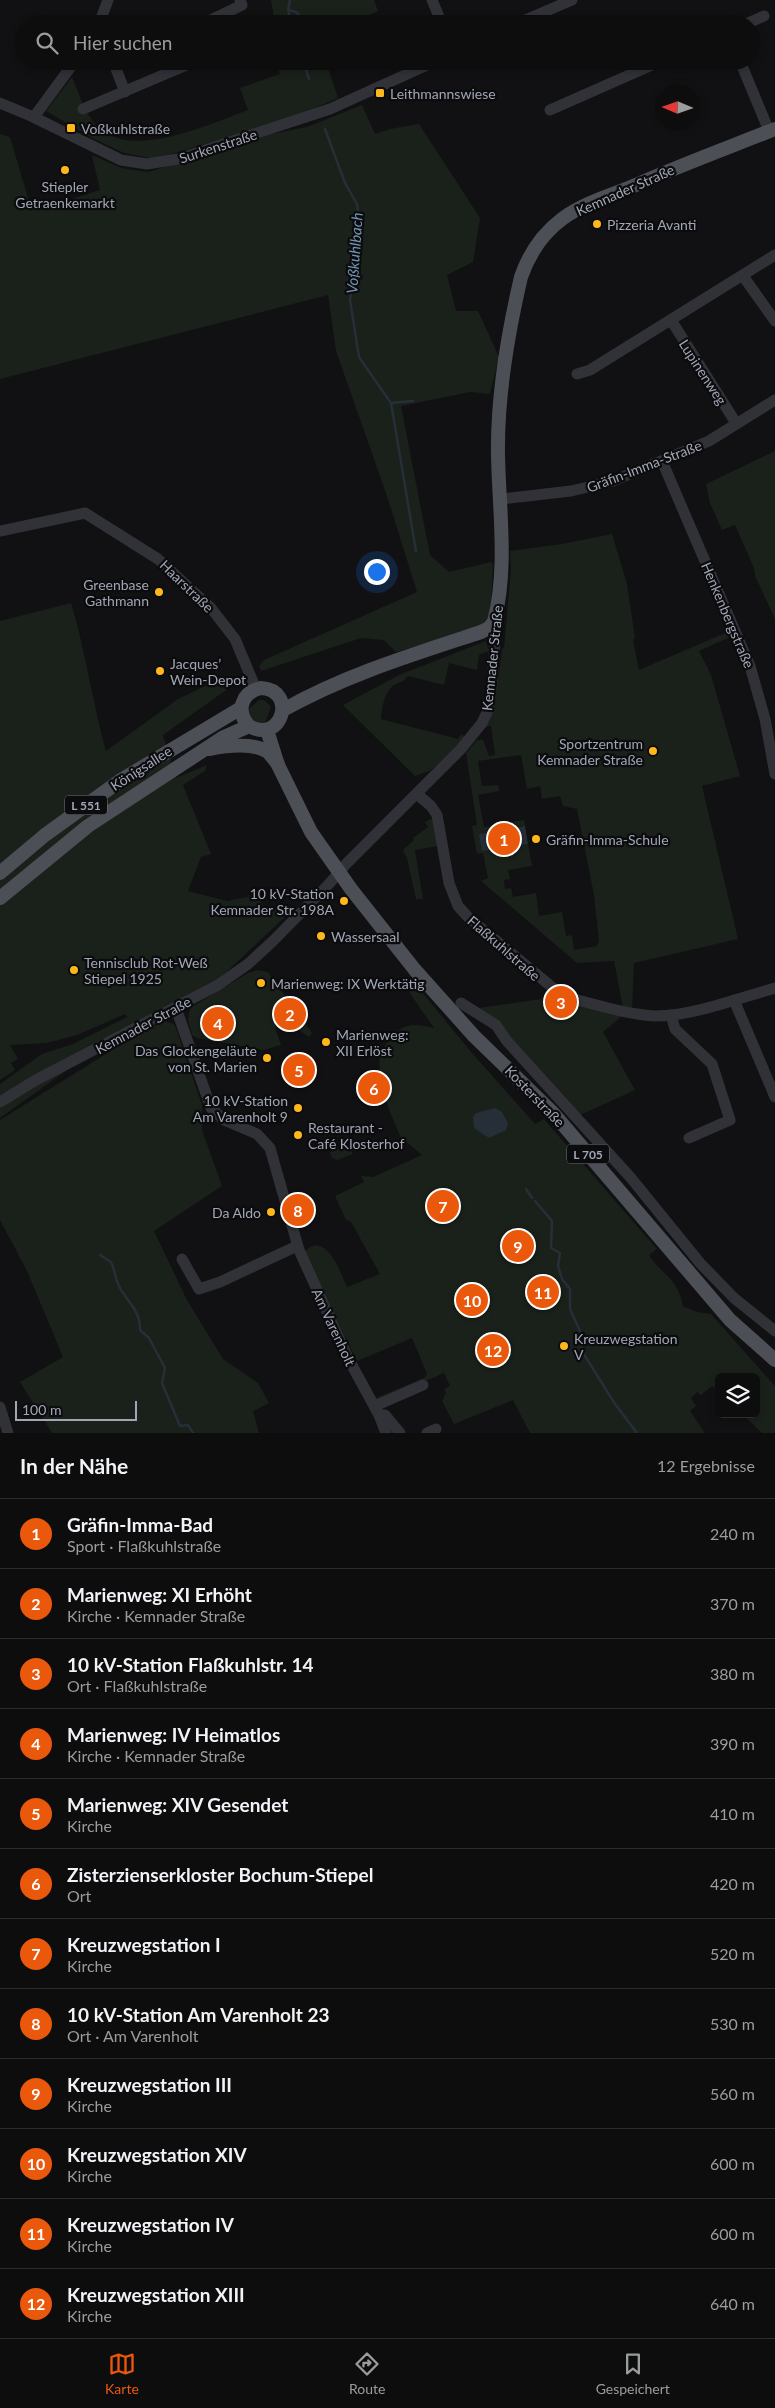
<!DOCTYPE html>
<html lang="de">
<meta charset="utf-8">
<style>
:root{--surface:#0d0d0e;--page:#161617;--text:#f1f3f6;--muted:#9a9c9e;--line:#2d2d2e;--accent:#ea580c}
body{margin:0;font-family:Lato,sans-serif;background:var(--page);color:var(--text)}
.controls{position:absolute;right:15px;bottom:15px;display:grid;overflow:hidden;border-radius:8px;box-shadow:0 2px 8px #0003}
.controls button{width:45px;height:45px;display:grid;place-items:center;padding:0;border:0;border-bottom:1px solid var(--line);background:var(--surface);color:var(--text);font:25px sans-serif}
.compass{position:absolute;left:655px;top:85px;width:45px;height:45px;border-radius:50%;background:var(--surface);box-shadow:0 2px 8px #0003;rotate:272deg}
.scale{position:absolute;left:15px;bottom:12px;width:122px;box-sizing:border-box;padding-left:5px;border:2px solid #a1a6b5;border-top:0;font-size:14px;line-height:18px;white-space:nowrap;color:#a1a6b5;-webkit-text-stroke:4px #0c0c0e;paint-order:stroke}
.you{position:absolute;left:376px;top:571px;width:18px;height:18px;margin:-12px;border:4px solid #fff;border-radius:50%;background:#1a73e8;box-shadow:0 0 0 8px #1a73e833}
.badge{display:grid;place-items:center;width:32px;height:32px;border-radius:50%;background:var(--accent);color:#fff;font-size:16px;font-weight:700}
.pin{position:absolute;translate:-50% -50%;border:2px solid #fff;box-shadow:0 1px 5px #0006}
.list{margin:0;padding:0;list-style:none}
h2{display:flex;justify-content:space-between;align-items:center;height:65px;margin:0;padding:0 20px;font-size:21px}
h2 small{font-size:16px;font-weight:400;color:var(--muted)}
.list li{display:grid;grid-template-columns:32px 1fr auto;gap:15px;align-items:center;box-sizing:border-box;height:70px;padding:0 20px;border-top:1px solid var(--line)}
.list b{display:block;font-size:19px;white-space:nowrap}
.list p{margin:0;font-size:16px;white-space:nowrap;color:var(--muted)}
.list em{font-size:16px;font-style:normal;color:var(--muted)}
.icon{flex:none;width:28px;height:28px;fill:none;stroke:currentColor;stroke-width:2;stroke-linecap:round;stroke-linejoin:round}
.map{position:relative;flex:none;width:775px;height:1433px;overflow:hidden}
.search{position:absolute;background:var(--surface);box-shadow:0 2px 8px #0003;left:15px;right:15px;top:15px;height:55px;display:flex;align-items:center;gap:12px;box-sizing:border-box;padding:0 18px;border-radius:28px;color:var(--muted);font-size:19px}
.sheet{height:905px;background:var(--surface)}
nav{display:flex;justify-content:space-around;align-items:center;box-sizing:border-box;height:70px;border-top:1px solid var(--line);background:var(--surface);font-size:14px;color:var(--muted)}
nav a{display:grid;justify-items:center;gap:2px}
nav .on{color:var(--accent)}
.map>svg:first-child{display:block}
.green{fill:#19211a;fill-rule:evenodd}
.water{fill:#262f37}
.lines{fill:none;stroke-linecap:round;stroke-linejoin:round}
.stream{stroke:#262f37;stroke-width:2.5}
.minor{stroke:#313238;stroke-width:11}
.major{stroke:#4d4f57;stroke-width:14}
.poi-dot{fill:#ffb81c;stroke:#0c0c0e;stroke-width:2}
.labels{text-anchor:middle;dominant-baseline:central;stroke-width:4.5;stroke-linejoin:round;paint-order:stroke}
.shield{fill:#0c0c0e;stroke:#747883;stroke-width:1}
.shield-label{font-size:12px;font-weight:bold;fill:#a1a6b5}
.poi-label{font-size:14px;fill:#a1a6b5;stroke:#0c0c0e;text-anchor:start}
.street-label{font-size:14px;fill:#a1a6b5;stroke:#0c0c0e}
.water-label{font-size:15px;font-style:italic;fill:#7494b4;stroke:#0c0c0e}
</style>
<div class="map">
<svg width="775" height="1433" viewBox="0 0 775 1433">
<rect width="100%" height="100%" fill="#111113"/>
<!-- green -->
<g class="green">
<polygon points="271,0 374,0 378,11 350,24 273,24 275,22"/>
<path d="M275 61H322L328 68 338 98 289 119 155 159 124 153 94 139 46 111 72 77C79 92 84 113 96 125 130 162 209 124 248 110L240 88 280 74Z"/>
<polygon points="362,105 375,134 390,129 419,124 480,218 473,262 447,275 456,311 478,311 499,357 490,394 470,392 401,406 430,555 449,572 491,562 493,565 490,623 473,630 396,652 384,640 361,638 261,671 259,666 264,660 417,592 387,496 336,351 328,295 0,379 0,134 10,137 31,208 44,208 100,190 92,155 121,168 148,172 271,134 307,127"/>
<polygon points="775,451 775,619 755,576 754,568 735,525 722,530 710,503 706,484"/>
<path d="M612 534 627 584 635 638 633 640 639 670 730 631 732 636 699 651 711 675 740 776 702 786 738 939 634 963 632 1010 623 1008 614 961 577 963 481 881 488 878 483 853 477 854 472 826 477 825 466 753 477 740H483L489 756 495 755 491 726 485 727C497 702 499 676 502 649L504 648 511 568 510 551 562 544ZM521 755 527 789 540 786 542 799 560 796 563 806 577 809 594 895 599 941 597 946 574 950 572 935 566 936 562 912 539 916 536 893 513 897 511 888 505 889 504 880 510 879 508 870 532 866 528 844 482 850 511 828 525 826 524 820 484 827 478 795 499 791 498 785 482 786 478 761Z"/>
<path d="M71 603C86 652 92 702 106 751L178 699 226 676 229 688 163 735 176 778 207 765 205 771 183 785 211 854 201 857 188 891 227 901 257 895 265 909 277 906 286 916 221 977 129 1026 0 1118V1084L42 1054 73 1044 127 1017 125 1014 77 1035 47 1043 10 1045 18 1059 11 1063 15 1070 0 1080V621Z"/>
<path d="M486 641 489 651 479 655 477 670 449 663 444 685 408 676C404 682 400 682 394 685 384 692 382 708 381 719L458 739 461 734 464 736 465 739 441 763 429 771 415 776 343 705 399 675Z"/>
<polygon points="259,700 264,700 271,707 265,723 254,723 246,711"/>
<polygon points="433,818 438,846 415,850 423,899 416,899 407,858 403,850 414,840 413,838 428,827 425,822"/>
<polygon points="258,970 268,972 312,1033 309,1037 288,1023 275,1028 281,1045 263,1050 197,1038 192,1035 188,1020 190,1008 248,973"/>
<path d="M417 986 472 1053 535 1124 544 1119 657 1249 649 1255C663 1277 677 1276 683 1306L697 1312 711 1314 775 1386V1433H762L742 1414H756V1377H719V1392L712 1386 701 1395 697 1392 691 1398 696 1406 690 1411 705 1433H530L513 1400 454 1424 442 1401 446 1393 444 1389 450 1386 444 1373 378 1402 376 1398 424 1378 427 1374 412 1338 357 1361 304 1253C325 1228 341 1273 347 1287L380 1274 351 1222 346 1220 335 1196 364 1182 361 1176 373 1177 422 1155 408 1143H403C393 1118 376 1085 380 1057 381 1049 389 1040 394 1034 406 1022 420 1024 434 1028L409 992Z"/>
<polygon points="556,997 623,1015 603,1032 635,1090 578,1116 479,1008"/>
<polygon points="165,1021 174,1024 176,1028 202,1105 202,1130 222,1186 154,1231 187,1300 223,1359 258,1383 269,1403 253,1411 259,1433 52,1433 20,1382 63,1357 27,1271 0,1220 0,1120 141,1032"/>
<polygon points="346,1145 350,1148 353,1154 337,1160 332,1158 330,1153 332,1150"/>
</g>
<!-- water -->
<g class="water">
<polygon points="525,826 528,844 482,851 479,834"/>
<polygon points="495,1108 502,1112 508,1123 506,1130 489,1138 474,1128 473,1117 476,1113"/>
</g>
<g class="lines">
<!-- stream -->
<g class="stream">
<polyline points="290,0 288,10 292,24"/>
<polyline points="288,10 296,12 301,17"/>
<polyline points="303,61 309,79"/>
<polyline points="325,129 345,183 357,204 359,217 353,236 356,245 354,253 356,259 350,277 352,286 350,300 359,357 391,403 416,551"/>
<polyline points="391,403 413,401"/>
<polyline points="526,1189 532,1198"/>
<polyline points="535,1201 552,1221 551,1248 560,1253 558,1266 562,1279 570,1289 570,1309 580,1331 580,1342 585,1356 615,1404 637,1433"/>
<path d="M100 1255 111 1262C115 1271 115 1279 120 1288 128 1302 141 1312 140 1330L149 1338 165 1368 162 1383 180 1426 188 1425 193 1433"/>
</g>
<!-- minor -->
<g class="minor">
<polyline points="432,0 442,24"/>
<polyline points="99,24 108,0"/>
<polyline points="200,24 215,18"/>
<polyline points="217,24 215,18 242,5 240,0"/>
<polyline points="516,24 572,0"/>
<polyline points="746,24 764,16"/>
<polyline points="113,61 125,92"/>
<polyline points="740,61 769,131"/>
<polyline points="0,103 31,116 121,160 147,164 178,159 330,109 436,61"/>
<polyline points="83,109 196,61"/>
<polyline points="550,110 661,61"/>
<polyline points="34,117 75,61"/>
<polyline points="743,276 775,321"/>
<polyline points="671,320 736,423"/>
<polyline points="577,374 590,370 775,255"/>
<polyline points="662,461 750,666 765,719 775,774"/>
<polyline points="501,499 571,491 613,481 709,441 775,400"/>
<polyline points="0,531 85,513 158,559 211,608 235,639 256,689"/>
<path d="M417 794 431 806 437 815 449 883 458 906 468 917 559 993 570 998C598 1005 628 1015 656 1016 693 1016 739 998 775 988"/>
<polyline points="734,1000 775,1097"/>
<polyline points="461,1003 496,1025 506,1040 631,1178 700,1263 734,1298 775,1331"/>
<polyline points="176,1008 211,1108 224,1120 257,1134 270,1148 299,1250 348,1358 379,1415 386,1433"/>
<polyline points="671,1015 675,1029 712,1064 730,1120 689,1138"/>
<polyline points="0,1102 36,1080 218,985 248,964 273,941 328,885 347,863 461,749 482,723 488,710 492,685 495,642 494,622"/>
<polyline points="182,1259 199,1289 220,1282 297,1246"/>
<polyline points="375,1406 423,1385"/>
<polyline points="0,1407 8,1433"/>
<polyline points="380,1415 385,1415 400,1433"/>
<polyline points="427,1433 436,1429"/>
</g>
<!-- major -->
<g class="major">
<path d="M283 710C345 675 414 654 481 632L489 628 494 622C508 567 499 510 498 455 497 397 508 333 521 277 529 254 542 234 562 219 582 204 608 196 631 187 678 166 727 148 775 129"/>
<polyline points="267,730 278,765 311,832 351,889 415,970 474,1036 553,1113 730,1320 775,1360"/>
<path d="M209 749C225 746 253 742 268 752 271 755 275 761 278 764"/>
<polyline points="0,873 45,835 121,780 241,708"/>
<path d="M0 898 88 826 222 738 249 726C282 745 298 690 261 688 242 692 235 711 249 726"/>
</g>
</g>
<!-- markers -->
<g class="poi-dot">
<rect x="375" y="88" width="10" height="10" rx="2.5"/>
<rect x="66" y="123" width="10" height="10" rx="2.5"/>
<circle cx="65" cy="170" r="5"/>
<circle cx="597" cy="224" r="5"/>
<circle cx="159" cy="592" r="5"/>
<circle cx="160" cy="671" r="5"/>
<circle cx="653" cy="751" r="5"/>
<circle cx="536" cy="839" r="5"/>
<circle cx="344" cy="901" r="5"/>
<circle cx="321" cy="936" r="5"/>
<circle cx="74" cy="970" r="5"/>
<circle cx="261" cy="983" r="5"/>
<circle cx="326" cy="1042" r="5"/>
<circle cx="267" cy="1058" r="5"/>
<circle cx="298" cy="1108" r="5"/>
<circle cx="298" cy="1135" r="5"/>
<circle cx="271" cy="1212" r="5"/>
<circle cx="564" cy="1346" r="5"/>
</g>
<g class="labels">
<!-- shield labels -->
<g class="shield">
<rect x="65" y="795.5" width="42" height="19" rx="4"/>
<rect x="567" y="1144.5" width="42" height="19" rx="4"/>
</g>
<g class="shield-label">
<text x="86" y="805">L 551</text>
<text x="588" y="1154">L 705</text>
</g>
<!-- poi labels -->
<g class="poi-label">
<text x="390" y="93">Leithmannswiese</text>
<text x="81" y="128">Voßkuhlstraße</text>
<text x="65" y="186" text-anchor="middle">Stiepler<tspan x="65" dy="16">Getraenkemarkt</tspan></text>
<text x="607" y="224">Pizzeria Avanti</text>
<text x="149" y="584" text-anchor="end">Greenbase<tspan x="149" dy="16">Gathmann</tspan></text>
<text x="170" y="663">Jacques’<tspan x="170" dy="16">Wein-Depot</tspan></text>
<text x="643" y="743" text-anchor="end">Sportzentrum<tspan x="643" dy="16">Kemnader Straße</tspan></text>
<text x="546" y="839">Gräfin-Imma-Schule</text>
<text x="334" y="893" text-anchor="end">10 kV-Station<tspan x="334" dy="16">Kemnader Str. 198A</tspan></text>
<text x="331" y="936">Wassersaal</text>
<text x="84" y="962">Tennisclub Rot-Weß<tspan x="84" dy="16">Stiepel 1925</tspan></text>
<text x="271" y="983">Marienweg: IX Werktätig</text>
<text x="336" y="1034">Marienweg:<tspan x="336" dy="16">XII Erlöst</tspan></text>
<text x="257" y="1050" text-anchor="end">Das Glockengeläute<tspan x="257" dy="16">von St. Marien</tspan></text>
<text x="288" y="1100" text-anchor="end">10 kV-Station<tspan x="288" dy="16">Am Varenholt 9</tspan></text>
<text x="308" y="1127">Restaurant -<tspan x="308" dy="16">Café Klosterhof</tspan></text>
<text x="261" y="1212" text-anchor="end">Da Aldo</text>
<text x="574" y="1338">Kreuzwegstation<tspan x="574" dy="16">V</tspan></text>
</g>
<!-- street labels -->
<g class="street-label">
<text transform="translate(218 146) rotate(-18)">Surkenstraße</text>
<text transform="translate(625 190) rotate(-24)">Kemnader Straße</text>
<text transform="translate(703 372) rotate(57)">Lupinenweg</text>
<text transform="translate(644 466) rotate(-21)">Gräfin-Imma-Straße</text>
<text transform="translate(187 586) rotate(44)">Haarstraße</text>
<text transform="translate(728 615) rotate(67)">Henkenbergstraße</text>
<text transform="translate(492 658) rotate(-84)">Kemnader Straße</text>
<text transform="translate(141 768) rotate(-33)">Königsallee</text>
<text transform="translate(504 948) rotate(41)">Flaßkuhlstraße</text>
<text transform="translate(143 1025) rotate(-28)">Kemnader Straße</text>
<text transform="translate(535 1096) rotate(46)">Kosterstraße</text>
<text transform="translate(334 1327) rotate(65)">Am Varenholt</text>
</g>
<!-- water labels -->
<g class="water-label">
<text transform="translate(354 253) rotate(-86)">Voßkuhlbach</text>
</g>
</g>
</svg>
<div class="controls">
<button><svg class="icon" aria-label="layers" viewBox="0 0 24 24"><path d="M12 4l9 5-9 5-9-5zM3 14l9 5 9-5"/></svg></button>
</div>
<svg class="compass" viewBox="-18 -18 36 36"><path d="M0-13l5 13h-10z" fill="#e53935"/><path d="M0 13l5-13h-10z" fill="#9a9c9e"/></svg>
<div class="scale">100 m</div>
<div class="you"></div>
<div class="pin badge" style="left:504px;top:839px">1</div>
<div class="pin badge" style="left:290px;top:1014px">2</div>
<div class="pin badge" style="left:561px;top:1002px">3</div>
<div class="pin badge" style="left:218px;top:1023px">4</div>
<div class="pin badge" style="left:299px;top:1070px">5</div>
<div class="pin badge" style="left:374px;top:1088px">6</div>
<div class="pin badge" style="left:443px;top:1206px">7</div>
<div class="pin badge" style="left:298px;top:1210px">8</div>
<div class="pin badge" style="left:518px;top:1246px">9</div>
<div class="pin badge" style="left:472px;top:1300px">10</div>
<div class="pin badge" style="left:543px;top:1292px">11</div>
<div class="pin badge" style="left:493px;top:1350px">12</div>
<div class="search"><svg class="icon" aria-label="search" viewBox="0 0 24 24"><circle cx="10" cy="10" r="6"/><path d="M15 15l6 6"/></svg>Hier suchen</div>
</div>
<section class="sheet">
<h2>In der Nähe<small>12 Ergebnisse</small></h2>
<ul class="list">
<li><span class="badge">1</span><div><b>Gräfin-Imma-Bad</b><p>Sport · Flaßkuhlstraße</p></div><em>240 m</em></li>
<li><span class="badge">2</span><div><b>Marienweg: XI Erhöht</b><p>Kirche · Kemnader Straße</p></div><em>370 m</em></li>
<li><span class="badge">3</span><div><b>10 kV-Station Flaßkuhlstr. 14</b><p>Ort · Flaßkuhlstraße</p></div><em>380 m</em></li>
<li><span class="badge">4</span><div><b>Marienweg: IV Heimatlos</b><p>Kirche · Kemnader Straße</p></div><em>390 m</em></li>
<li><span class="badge">5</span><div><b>Marienweg: XIV Gesendet</b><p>Kirche</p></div><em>410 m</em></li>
<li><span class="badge">6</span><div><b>Zisterzienserkloster Bochum-Stiepel</b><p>Ort</p></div><em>420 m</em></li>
<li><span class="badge">7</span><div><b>Kreuzwegstation I</b><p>Kirche</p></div><em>520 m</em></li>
<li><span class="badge">8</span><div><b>10 kV-Station Am Varenholt 23</b><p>Ort · Am Varenholt</p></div><em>530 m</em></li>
<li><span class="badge">9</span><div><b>Kreuzwegstation III</b><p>Kirche</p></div><em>560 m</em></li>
<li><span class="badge">10</span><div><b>Kreuzwegstation XIV</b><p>Kirche</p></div><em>600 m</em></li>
<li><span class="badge">11</span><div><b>Kreuzwegstation IV</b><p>Kirche</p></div><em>600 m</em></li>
<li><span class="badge">12</span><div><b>Kreuzwegstation XIII</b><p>Kirche</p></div><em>640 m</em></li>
</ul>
</section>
<nav>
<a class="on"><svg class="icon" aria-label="map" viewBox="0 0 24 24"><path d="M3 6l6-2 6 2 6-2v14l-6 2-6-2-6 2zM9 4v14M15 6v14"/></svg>Karte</a>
<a><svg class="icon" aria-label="directions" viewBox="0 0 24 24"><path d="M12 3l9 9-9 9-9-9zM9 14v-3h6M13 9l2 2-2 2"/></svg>Route</a>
<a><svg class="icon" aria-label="saved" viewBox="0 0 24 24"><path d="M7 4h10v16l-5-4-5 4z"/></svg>Gespeichert</a>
</nav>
